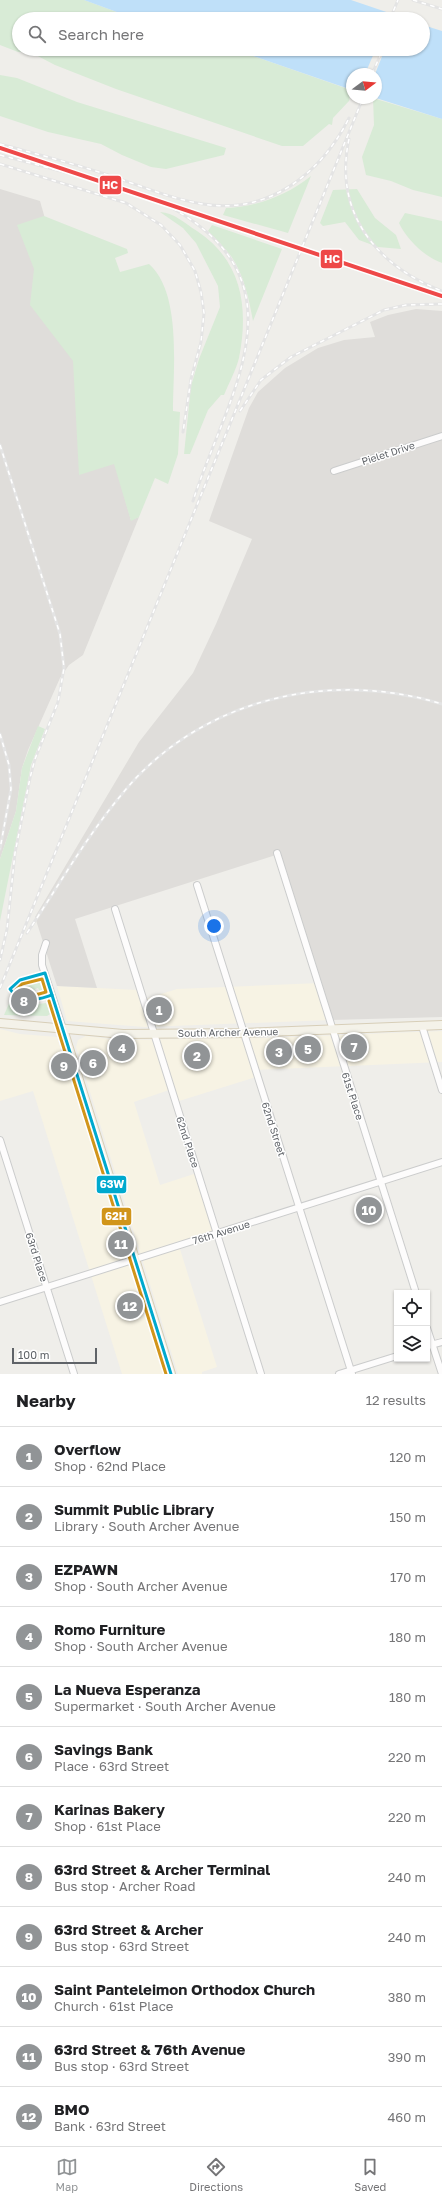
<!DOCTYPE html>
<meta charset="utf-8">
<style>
:root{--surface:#fff;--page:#f2f2f2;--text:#202124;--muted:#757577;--line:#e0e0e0;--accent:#919496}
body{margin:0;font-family:"Golos Text",sans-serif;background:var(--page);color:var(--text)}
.controls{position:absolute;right:12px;bottom:12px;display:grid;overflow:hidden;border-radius:0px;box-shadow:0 1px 3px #0004}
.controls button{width:36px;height:36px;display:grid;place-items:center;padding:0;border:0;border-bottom:1px solid var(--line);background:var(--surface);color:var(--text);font:20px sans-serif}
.compass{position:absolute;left:346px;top:68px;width:36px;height:36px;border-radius:50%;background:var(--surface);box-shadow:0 1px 3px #0004;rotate:74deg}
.scale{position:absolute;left:12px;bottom:10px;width:85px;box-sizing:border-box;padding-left:4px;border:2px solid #5f6368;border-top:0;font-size:11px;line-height:14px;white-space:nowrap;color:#5f6368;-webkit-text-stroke:3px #fff;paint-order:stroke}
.you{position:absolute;left:214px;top:926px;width:14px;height:14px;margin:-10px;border:3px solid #fff;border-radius:50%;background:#1a73e8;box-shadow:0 0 0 6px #1a73e833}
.badge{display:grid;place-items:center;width:26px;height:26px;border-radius:50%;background:var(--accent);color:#fff;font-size:13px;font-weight:700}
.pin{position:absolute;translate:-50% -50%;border:2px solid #fff;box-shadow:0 1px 4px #0006}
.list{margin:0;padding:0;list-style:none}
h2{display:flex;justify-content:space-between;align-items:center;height:52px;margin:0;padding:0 16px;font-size:17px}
h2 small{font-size:13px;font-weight:400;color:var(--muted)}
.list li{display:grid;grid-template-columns:26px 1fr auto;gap:12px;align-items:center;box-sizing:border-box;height:60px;padding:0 16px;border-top:1px solid var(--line)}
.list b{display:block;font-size:15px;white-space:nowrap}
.list p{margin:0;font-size:13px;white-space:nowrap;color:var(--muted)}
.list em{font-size:13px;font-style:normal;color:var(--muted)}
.icon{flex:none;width:22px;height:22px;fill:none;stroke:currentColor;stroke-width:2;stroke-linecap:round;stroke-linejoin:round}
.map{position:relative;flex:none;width:442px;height:1374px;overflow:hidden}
.search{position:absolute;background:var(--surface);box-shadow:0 1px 3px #0004;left:12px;right:12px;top:12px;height:44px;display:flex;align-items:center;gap:10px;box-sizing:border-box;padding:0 14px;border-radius:22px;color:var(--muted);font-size:15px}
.sheet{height:772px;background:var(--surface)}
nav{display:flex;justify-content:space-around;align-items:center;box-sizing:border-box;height:56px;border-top:1px solid var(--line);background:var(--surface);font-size:11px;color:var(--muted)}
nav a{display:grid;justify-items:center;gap:2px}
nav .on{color:var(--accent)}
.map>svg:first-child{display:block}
.commercial{fill:#f7f3e4}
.industrial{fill:#dfddda}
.green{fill:#d8ebd6}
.water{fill:#bfe0f9}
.pier{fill:#efeeea}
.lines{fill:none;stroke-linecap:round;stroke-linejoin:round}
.minor-casing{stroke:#cbcccc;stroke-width:8}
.major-casing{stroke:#d7ceb8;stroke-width:10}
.minor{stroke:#fdfcfc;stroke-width:6}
.major{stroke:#f4f2e9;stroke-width:8}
.rail-casing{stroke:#e4e4e4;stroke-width:3}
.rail{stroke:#fff;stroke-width:1.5;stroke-dasharray:4.5;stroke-linecap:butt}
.bus-1-casing{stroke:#fff;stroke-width:6}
.bus-2-casing{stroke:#fff;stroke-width:6}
.bus-1{stroke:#00a9ce;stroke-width:3}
.bus-2{stroke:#d1951a;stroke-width:3}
.rail-1-casing{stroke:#fff;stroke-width:7}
.rail-1{stroke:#ee4848;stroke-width:4}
.labels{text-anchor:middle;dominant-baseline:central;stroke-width:3;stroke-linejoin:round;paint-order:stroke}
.street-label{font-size:10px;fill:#5f6368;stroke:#fff}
.line-badge{stroke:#fff;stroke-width:1.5}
.badge-label{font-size:11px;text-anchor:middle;font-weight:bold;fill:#fff}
</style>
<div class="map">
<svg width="442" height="1374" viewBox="0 0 442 1374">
<rect width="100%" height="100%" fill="#efeeea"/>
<!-- commercial -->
<g class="commercial">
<polygon points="320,983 331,1020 145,1027 67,1021 57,986 138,990 142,1000 177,989"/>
<polygon points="0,1029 20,1034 57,1037 165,1374 122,1374 33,1091 0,1101"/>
<polygon points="442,1031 442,1062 254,1070 256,1077 176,1102 172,1089 134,1102 160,1185 197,1173 216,1234 179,1246 217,1367 202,1372 202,1374 178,1374 76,1047 78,1040 86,1036 118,1040 264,1038"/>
</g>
<!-- industrial -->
<g class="industrial">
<polygon points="0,189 40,201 131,520 139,517 83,655 69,665 60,678 28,750 22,768 16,811 0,859"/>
<polygon points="416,309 442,311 442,1017 331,1020 279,854 75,919 97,988 57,986 35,917 139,742 193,673 216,624 252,539 209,521 249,408 258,392 285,368 318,348 344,340 375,337 370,322 388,315"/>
</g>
<!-- green -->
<g class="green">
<polygon points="0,0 84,0 136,19 19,19 19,49 233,49 351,90 349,101 333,118 332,125 329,124 303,146 282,146 116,89 55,65 30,52 18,52 0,45"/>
<polygon points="0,75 17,78 77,102 226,148 224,155 166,169 151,167 122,155 101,144 48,132 0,116"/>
<polygon points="373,98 442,119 442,197 413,190 391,181 366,175 362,157 374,125"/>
<path d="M311 176 288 233 223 215 226 208C258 206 286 196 311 176Z"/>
<polygon points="357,189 375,218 396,235 401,249 378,247 359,240 345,222 323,226 320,223 333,190"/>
<path d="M160 212C175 213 184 223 197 231 242 261 249 307 239 358 236 370 229 383 224 395H221L208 410 190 454H184L191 386 199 359 220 307 218 286 196 243 183 228Z"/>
<path d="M405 213 442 221V263C425 257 407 240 399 223Z"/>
<path d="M44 216 127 249 128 253 115 258 120 272 149 264C182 293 173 369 173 411L180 412 178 454 168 484 155 478 139 517 131 521 114 464 79 475 73 361 30 305 34 269 17 225Z"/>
<path d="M212 225 282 249 253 321C249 299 244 275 231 256 224 247 216 239 208 231Z"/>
<polygon points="38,726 45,729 31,765 0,921 0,859 16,811 22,768"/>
<polygon points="36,981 39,981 43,992 40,992 38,988 35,989 36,994 24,996 20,994 17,988"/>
<polygon points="11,999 22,1006 46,1003 50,1014 47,1016 4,1015"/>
</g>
<!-- water -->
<g class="water">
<polygon points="84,0 351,0 407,19 136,19"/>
<polygon points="423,25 442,31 442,119 376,98 376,74 352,74 352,90 233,49 366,49 368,52 373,49 375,53 384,56 386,52 382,49 423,49"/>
</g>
<!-- pier -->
<polygon class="pier" points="375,51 383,54 375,74 365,74"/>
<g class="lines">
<!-- minor casing -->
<g class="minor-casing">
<g id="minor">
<polyline points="334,471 442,436"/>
<polyline points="277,853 416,1293"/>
<polyline points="197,885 352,1374"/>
<polyline points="115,909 261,1374"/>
<polyline points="46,943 42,955 42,965 63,1029"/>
<polyline points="422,1026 442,1090"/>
<polyline points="0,1140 74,1374"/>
<polyline points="0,1302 442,1162"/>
<polyline points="427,1328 442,1374"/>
<polyline points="427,1346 442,1342"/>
<polyline points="339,1374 397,1356"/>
</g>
</g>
<!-- major casing -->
<g class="major-casing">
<g id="major">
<polyline points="0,1023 123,1034 244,1033 442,1025"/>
<polyline points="63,1029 171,1374"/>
</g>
</g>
<!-- minor -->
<use href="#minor" class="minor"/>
<!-- major -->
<use href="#major" class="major"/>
<!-- rail casing -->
<g class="rail-casing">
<g id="rail">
<polyline points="413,0 442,9"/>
<polyline points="390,19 398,0"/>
<polyline points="372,74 383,49"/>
<path d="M349 139C333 213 377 266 442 291"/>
<path d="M0 144C36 154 72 163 108 175 139 185 171 199 203 204 268 215 321 174 349 118"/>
<polyline points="0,155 102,182"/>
<polyline points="0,164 126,203 161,225 180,245 195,271 201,292 204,313 201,342 191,379 183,432"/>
<path d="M113 186C132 193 154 198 172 208 308 284 227 395 193 501"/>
<polyline points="240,411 261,380 291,357 384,310 406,305 442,304"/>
<polyline points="0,445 60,634 64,668 58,702 35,759 30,778 15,853 7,929 0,960"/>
<polyline points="0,734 9,765 11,789 0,849"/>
<path d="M27 933C58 887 86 837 122 794 199 699 329 669 442 704"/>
<polyline points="0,988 363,98"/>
</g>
</g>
<!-- rail -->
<use href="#rail" class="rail"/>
<!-- bus-1 casing -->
<g class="bus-1-casing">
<g id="bus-1">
<path d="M45 973 52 995C36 1000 21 1006 10 989L20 980Z"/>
<polyline points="52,995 171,1374"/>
</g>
</g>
<!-- bus-2 casing -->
<g class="bus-2-casing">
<g id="bus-2">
<path d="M42 979 46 992C35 995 24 999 16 990L22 984Z"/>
<polyline points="49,1001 166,1374"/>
</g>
</g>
<!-- bus-1 -->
<use href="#bus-1" class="bus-1"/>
<!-- bus-2 -->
<use href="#bus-2" class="bus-2"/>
<!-- rail-1 casing -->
<g class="rail-1-casing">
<polyline id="rail-1" points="0,148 442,296"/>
</g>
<!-- rail-1 -->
<use href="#rail-1" class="rail-1"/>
</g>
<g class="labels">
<!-- street labels -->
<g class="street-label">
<text transform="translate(388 453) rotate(-18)">Pielet Drive</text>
<text transform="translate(228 1032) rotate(-1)">South Archer Avenue</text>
<text transform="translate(353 1096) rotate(72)">61st Place</text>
<text transform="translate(274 1129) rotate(72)">62nd Street</text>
<text transform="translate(188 1142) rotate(72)">62nd Place</text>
<text transform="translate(221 1232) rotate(-17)">76th Avenue</text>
<text transform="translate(37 1257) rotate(72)">63rd Place</text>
</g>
</g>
<g class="line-badge">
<rect x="99" y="175" width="23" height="20" rx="4" fill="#ee4848"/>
<rect x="320" y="249" width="23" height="20" rx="4" fill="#ee4848"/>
<rect x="96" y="1175" width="31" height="19" rx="4" fill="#00a9ce"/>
<rect x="101" y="1207" width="31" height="19" rx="4" fill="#d1951a"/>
</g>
<g class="badge-label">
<text x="110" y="189">HC</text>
<text x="332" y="263">HC</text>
<text x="112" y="1188">63W</text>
<text x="116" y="1220">62H</text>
</g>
</svg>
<div class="controls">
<button><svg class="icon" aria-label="locate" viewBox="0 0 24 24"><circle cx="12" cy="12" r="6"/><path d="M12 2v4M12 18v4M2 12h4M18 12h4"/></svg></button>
<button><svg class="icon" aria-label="layers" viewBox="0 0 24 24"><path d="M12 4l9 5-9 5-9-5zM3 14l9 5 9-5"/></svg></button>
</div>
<svg class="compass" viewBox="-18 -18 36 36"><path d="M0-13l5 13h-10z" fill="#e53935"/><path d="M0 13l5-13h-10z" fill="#757577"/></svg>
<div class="scale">100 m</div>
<div class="you"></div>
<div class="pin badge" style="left:159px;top:1010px">1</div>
<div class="pin badge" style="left:197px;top:1056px">2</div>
<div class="pin badge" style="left:279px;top:1052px">3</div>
<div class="pin badge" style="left:122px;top:1048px">4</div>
<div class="pin badge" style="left:308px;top:1049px">5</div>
<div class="pin badge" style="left:93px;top:1063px">6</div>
<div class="pin badge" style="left:354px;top:1047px">7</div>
<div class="pin badge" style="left:24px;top:1001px">8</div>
<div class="pin badge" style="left:64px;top:1066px">9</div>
<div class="pin badge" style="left:369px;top:1210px">10</div>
<div class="pin badge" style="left:121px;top:1244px">11</div>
<div class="pin badge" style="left:130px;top:1306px">12</div>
<div class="search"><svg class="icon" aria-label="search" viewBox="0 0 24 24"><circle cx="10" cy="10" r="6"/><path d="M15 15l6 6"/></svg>Search here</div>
</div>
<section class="sheet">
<h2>Nearby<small>12 results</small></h2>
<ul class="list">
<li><span class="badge">1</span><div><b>Overflow</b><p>Shop · 62nd Place</p></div><em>120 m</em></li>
<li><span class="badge">2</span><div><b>Summit Public Library</b><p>Library · South Archer Avenue</p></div><em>150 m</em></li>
<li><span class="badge">3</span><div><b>EZPAWN</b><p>Shop · South Archer Avenue</p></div><em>170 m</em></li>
<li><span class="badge">4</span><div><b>Romo Furniture</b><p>Shop · South Archer Avenue</p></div><em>180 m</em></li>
<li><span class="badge">5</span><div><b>La Nueva Esperanza</b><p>Supermarket · South Archer Avenue</p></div><em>180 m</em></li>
<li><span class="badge">6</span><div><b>Savings Bank</b><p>Place · 63rd Street</p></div><em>220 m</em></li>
<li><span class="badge">7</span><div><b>Karinas Bakery</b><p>Shop · 61st Place</p></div><em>220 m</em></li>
<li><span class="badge">8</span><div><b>63rd Street &amp; Archer Terminal</b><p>Bus stop · Archer Road</p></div><em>240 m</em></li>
<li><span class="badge">9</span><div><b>63rd Street &amp; Archer</b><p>Bus stop · 63rd Street</p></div><em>240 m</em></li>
<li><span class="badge">10</span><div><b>Saint Panteleimon Orthodox Church</b><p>Church · 61st Place</p></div><em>380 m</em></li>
<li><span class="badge">11</span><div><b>63rd Street &amp; 76th Avenue</b><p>Bus stop · 63rd Street</p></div><em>390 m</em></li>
<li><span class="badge">12</span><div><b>BMO</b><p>Bank · 63rd Street</p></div><em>460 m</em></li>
</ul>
</section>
<nav>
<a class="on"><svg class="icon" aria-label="map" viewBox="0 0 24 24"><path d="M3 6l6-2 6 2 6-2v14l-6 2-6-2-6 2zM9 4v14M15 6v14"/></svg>Map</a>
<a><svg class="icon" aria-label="directions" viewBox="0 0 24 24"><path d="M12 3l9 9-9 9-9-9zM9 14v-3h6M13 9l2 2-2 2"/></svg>Directions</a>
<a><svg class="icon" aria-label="saved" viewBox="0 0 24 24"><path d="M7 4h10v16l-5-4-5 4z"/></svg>Saved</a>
</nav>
